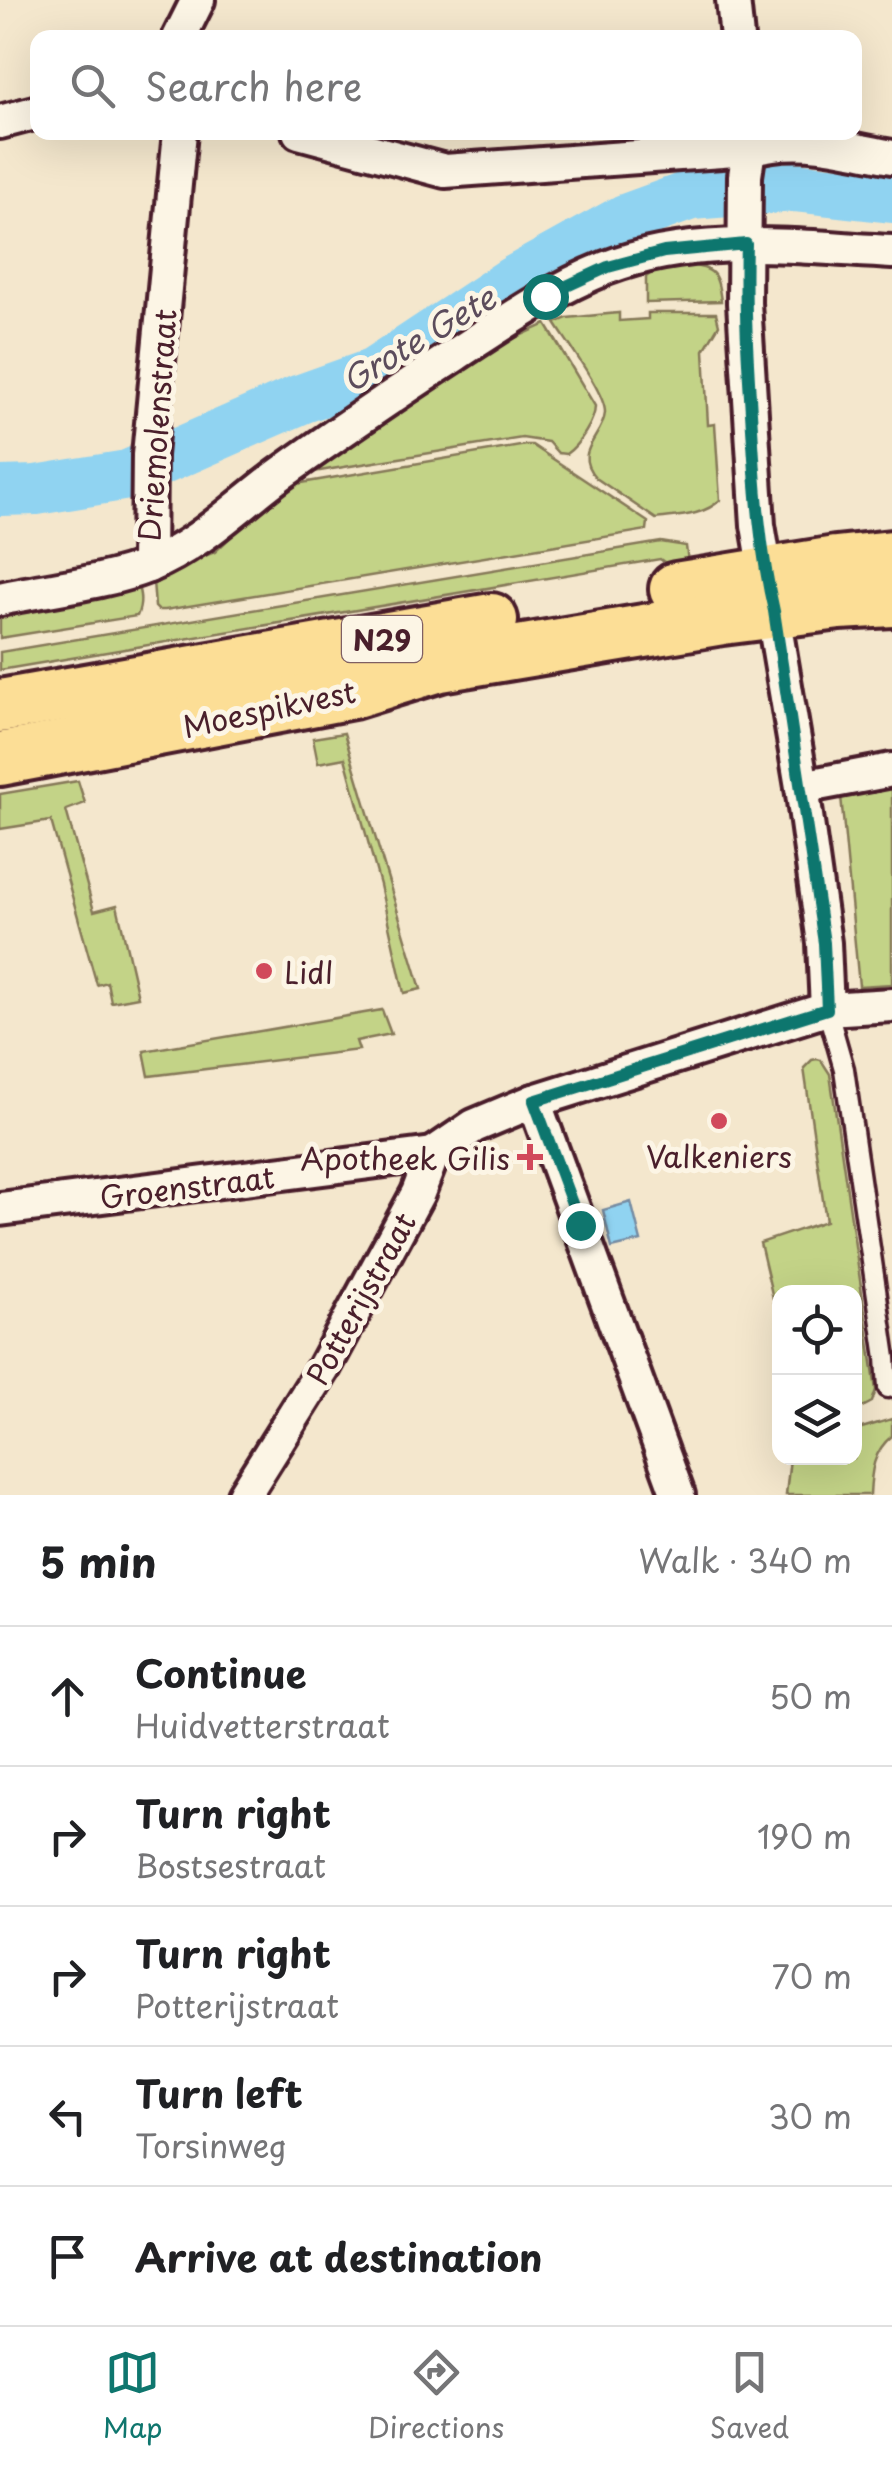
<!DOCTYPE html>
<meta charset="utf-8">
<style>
:root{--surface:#fff;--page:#f6f6f6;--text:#202124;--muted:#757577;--line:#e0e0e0;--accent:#0f766e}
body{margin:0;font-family:"Playpen Sans",sans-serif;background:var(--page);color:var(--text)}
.controls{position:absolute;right:30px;bottom:30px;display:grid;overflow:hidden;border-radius:20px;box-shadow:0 10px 40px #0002}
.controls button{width:90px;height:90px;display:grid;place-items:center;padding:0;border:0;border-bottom:2px solid var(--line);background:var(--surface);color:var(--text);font:50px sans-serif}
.stop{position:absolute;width:30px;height:30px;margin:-22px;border:8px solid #0f766e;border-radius:50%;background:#fff}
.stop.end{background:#0f766e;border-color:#fff;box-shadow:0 2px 10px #0008}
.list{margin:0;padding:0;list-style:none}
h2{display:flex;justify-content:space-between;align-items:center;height:130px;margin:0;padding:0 40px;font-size:42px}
h2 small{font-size:32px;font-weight:400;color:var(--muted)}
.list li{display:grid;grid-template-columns:65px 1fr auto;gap:30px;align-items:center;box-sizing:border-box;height:140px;padding:0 40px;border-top:2px solid var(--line)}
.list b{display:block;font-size:38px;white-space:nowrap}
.list p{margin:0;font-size:32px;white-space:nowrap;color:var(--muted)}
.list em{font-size:32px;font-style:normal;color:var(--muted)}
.icon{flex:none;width:55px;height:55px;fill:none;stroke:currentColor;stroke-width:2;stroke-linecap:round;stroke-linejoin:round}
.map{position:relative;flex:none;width:892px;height:1495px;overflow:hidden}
.search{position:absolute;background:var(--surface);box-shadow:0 10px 40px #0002;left:30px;right:30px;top:30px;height:110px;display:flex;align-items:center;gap:25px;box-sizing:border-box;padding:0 35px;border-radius:20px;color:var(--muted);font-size:38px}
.sheet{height:830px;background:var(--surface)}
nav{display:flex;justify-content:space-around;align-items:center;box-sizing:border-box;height:140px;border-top:2px solid var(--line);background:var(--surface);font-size:28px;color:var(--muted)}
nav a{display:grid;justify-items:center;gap:5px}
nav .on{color:var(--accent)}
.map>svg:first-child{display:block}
.green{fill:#c3d387;stroke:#867959;stroke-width:2.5}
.water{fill:#90d3f1;stroke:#748ba2;stroke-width:2.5}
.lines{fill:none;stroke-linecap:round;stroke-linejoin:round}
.river{stroke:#90d3f1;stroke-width:50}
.service-casing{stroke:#4a1f2b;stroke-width:25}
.minor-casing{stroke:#4a1f2b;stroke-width:40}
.primary-casing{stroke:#4a1f2b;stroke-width:60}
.service{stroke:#fcf5e5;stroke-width:18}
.minor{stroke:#fcf5e5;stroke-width:32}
.primary{stroke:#fcde96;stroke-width:52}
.route{stroke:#0f766e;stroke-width:12}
.poi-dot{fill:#d1495b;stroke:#fcf5e5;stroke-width:4}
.labels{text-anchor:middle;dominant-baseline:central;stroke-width:10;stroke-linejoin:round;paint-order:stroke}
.shield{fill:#fcf5e5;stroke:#7f5f63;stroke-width:2.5}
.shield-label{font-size:28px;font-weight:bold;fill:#4a1f2b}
.street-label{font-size:30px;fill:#4a1f2b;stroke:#fcf5e5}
.poi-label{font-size:30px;fill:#4a1f2b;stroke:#fcf5e5;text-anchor:start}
.water-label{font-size:32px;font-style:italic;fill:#5c4c5c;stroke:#fcf5e5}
</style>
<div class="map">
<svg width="892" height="1495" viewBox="0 0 892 1495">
<rect width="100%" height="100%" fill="#f4e7cd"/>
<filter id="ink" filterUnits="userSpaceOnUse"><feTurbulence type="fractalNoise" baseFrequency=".01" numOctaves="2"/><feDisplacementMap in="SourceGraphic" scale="20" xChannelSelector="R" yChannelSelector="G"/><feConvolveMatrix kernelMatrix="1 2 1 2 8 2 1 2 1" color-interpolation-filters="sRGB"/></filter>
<g filter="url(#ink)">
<!-- green -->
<g class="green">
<path d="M687 265C715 268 717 273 721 301L646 303V277C659 266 670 266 687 265Z"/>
<path d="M619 313V321L648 319V313H716L719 325 704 350 708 425 715 424 720 500C704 516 677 516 656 519L596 478C571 451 603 438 605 413 606 394 566 341 555 323L567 318Z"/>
<path d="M546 324 595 406C595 421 579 445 566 454L558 453 548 442 522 438 313 472 311 468 507 333 513 339Z"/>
<polygon points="526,445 532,445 648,522 647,530 165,610 158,610 155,607 153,581 160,574 215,552 279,491 290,485"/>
<polygon points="661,542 686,546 689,570 676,571 660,559 0,670 0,652"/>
<path d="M137 583C141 595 142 604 137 616L0 638V608Z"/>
<polygon points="344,733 421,989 404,993 380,885 345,758 318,763 313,738"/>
<polygon points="78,781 85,803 66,810 94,911 117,905 138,997 111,1002 107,982 97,985 51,821 0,829 0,794"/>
<polygon points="892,786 892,984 859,986 841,796"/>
<polygon points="382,1010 391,1034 356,1041 359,1050 149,1076 144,1051"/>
<polygon points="817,1059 821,1060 830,1074 876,1390 872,1402 855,1411 854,1292 780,1292 779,1324 760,1243 826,1221 804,1068 812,1060"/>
<path d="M892 1419V1436C873 1451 871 1472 870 1495H786L790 1458H854L855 1430Z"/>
</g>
<!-- water -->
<polygon class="water" points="631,1202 641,1241 612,1248 603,1210"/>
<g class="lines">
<!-- river -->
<polyline class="river" points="0,491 36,490 128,475 301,399 374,373 513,281 625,219 691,195 794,187 892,198"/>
<!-- service casing -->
<g class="service-casing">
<polyline id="service" points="827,1009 844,1069 886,1358 888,1388"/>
</g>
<!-- minor casing -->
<g class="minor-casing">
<g id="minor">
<polyline points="733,0 737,38"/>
<polyline points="179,38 198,0"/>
<polyline points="0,122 38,112"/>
<path d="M299 132 445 171 749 149C799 134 842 148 892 157"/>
<polyline points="747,132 749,149 745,176 744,303 758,525 802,787 824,943 827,1009"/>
<polyline points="148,566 149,455 180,132"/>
<path d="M0 599C46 589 105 583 148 566 199 545 236 507 279 475 336 434 395 394 455 355 504 323 551 290 606 268 696 233 798 247 892 252"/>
<polyline points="802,787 892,770"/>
<polyline points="534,1101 678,1495"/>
<polyline points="0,1209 433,1154"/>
<polyline points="244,1495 323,1369 418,1193 433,1154 474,1126 534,1101 827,1009 892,1005"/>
</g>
</g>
<!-- primary casing -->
<g class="primary-casing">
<g id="primary">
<polyline points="676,589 836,563 892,557"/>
<polyline points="0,706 491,620"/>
<polyline points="0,759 352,692 440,665 722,618 839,603 892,600"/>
</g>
</g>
<!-- service -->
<use href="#service" class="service"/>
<!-- minor -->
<use href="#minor" class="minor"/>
<!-- primary -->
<use href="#primary" class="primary"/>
</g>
</g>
<g class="lines" filter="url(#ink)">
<!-- route -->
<path class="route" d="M545 296 608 267 664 252 746 244C744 306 748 367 752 428 756 490 760 551 774 611L824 943 827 1009 534 1101 580 1225"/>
</g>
<!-- markers -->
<g class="poi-dot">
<circle cx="264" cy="971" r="10"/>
<circle cx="719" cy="1121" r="10"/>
<path d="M525 1142h10v10h10v10h-10v10h-10v-10h-10v-10h10z"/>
</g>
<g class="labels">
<!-- shield labels -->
<rect class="shield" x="342" y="616" width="80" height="46" rx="8"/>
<g class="shield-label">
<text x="382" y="639">N29</text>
</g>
<!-- street labels -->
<g class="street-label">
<text transform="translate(156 425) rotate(-86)">Driemolenstraat</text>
<text transform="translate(269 708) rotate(-12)">Moespikvest</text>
<text transform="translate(187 1186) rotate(-7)">Groenstraat</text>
<text transform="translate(360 1298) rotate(-61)">Potterijstraat</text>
</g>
<!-- poi labels -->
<g class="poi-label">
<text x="284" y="971">Lidl</text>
<text x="719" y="1155" text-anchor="middle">Valkeniers</text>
<text x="510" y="1157" text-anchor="end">Apotheek Gilis</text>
</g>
<!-- water labels -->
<g class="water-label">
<text transform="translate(418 338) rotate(-31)">Grote Gete</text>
</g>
</g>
</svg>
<div class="controls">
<button><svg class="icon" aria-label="locate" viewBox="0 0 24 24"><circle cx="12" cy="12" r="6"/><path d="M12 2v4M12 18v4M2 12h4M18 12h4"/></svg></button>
<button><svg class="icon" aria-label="layers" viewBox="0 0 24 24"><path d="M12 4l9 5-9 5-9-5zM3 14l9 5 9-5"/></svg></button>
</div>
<div class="stop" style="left:545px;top:296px"></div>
<div class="stop end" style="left:580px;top:1225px"></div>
<div class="search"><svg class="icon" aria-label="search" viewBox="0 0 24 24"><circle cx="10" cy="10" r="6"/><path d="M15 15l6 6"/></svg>Search here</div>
</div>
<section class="sheet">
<h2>5 min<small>Walk · 340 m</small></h2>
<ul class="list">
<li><svg class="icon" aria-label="ahead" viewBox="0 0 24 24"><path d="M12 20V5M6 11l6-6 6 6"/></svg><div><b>Continue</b><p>Huidvetterstraat</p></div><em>50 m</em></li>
<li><svg class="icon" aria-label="right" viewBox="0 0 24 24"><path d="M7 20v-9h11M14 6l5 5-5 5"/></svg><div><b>Turn right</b><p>Bostsestraat</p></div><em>190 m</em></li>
<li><svg class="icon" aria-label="right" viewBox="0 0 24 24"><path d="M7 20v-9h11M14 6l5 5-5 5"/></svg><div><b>Turn right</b><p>Potterijstraat</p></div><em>70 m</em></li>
<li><svg class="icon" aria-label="left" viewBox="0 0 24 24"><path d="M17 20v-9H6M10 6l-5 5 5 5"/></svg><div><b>Turn left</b><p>Torsinweg</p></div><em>30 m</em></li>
<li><svg class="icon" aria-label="arrive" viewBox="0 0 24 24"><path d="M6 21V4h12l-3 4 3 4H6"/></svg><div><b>Arrive at destination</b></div></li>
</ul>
</section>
<nav>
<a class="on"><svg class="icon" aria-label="map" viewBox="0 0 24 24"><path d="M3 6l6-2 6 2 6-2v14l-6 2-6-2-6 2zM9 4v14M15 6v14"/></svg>Map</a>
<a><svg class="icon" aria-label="directions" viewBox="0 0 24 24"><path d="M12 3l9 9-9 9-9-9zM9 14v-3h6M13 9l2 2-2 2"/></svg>Directions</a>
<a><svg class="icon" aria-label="saved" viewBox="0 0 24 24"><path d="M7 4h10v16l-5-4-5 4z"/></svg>Saved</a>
</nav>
